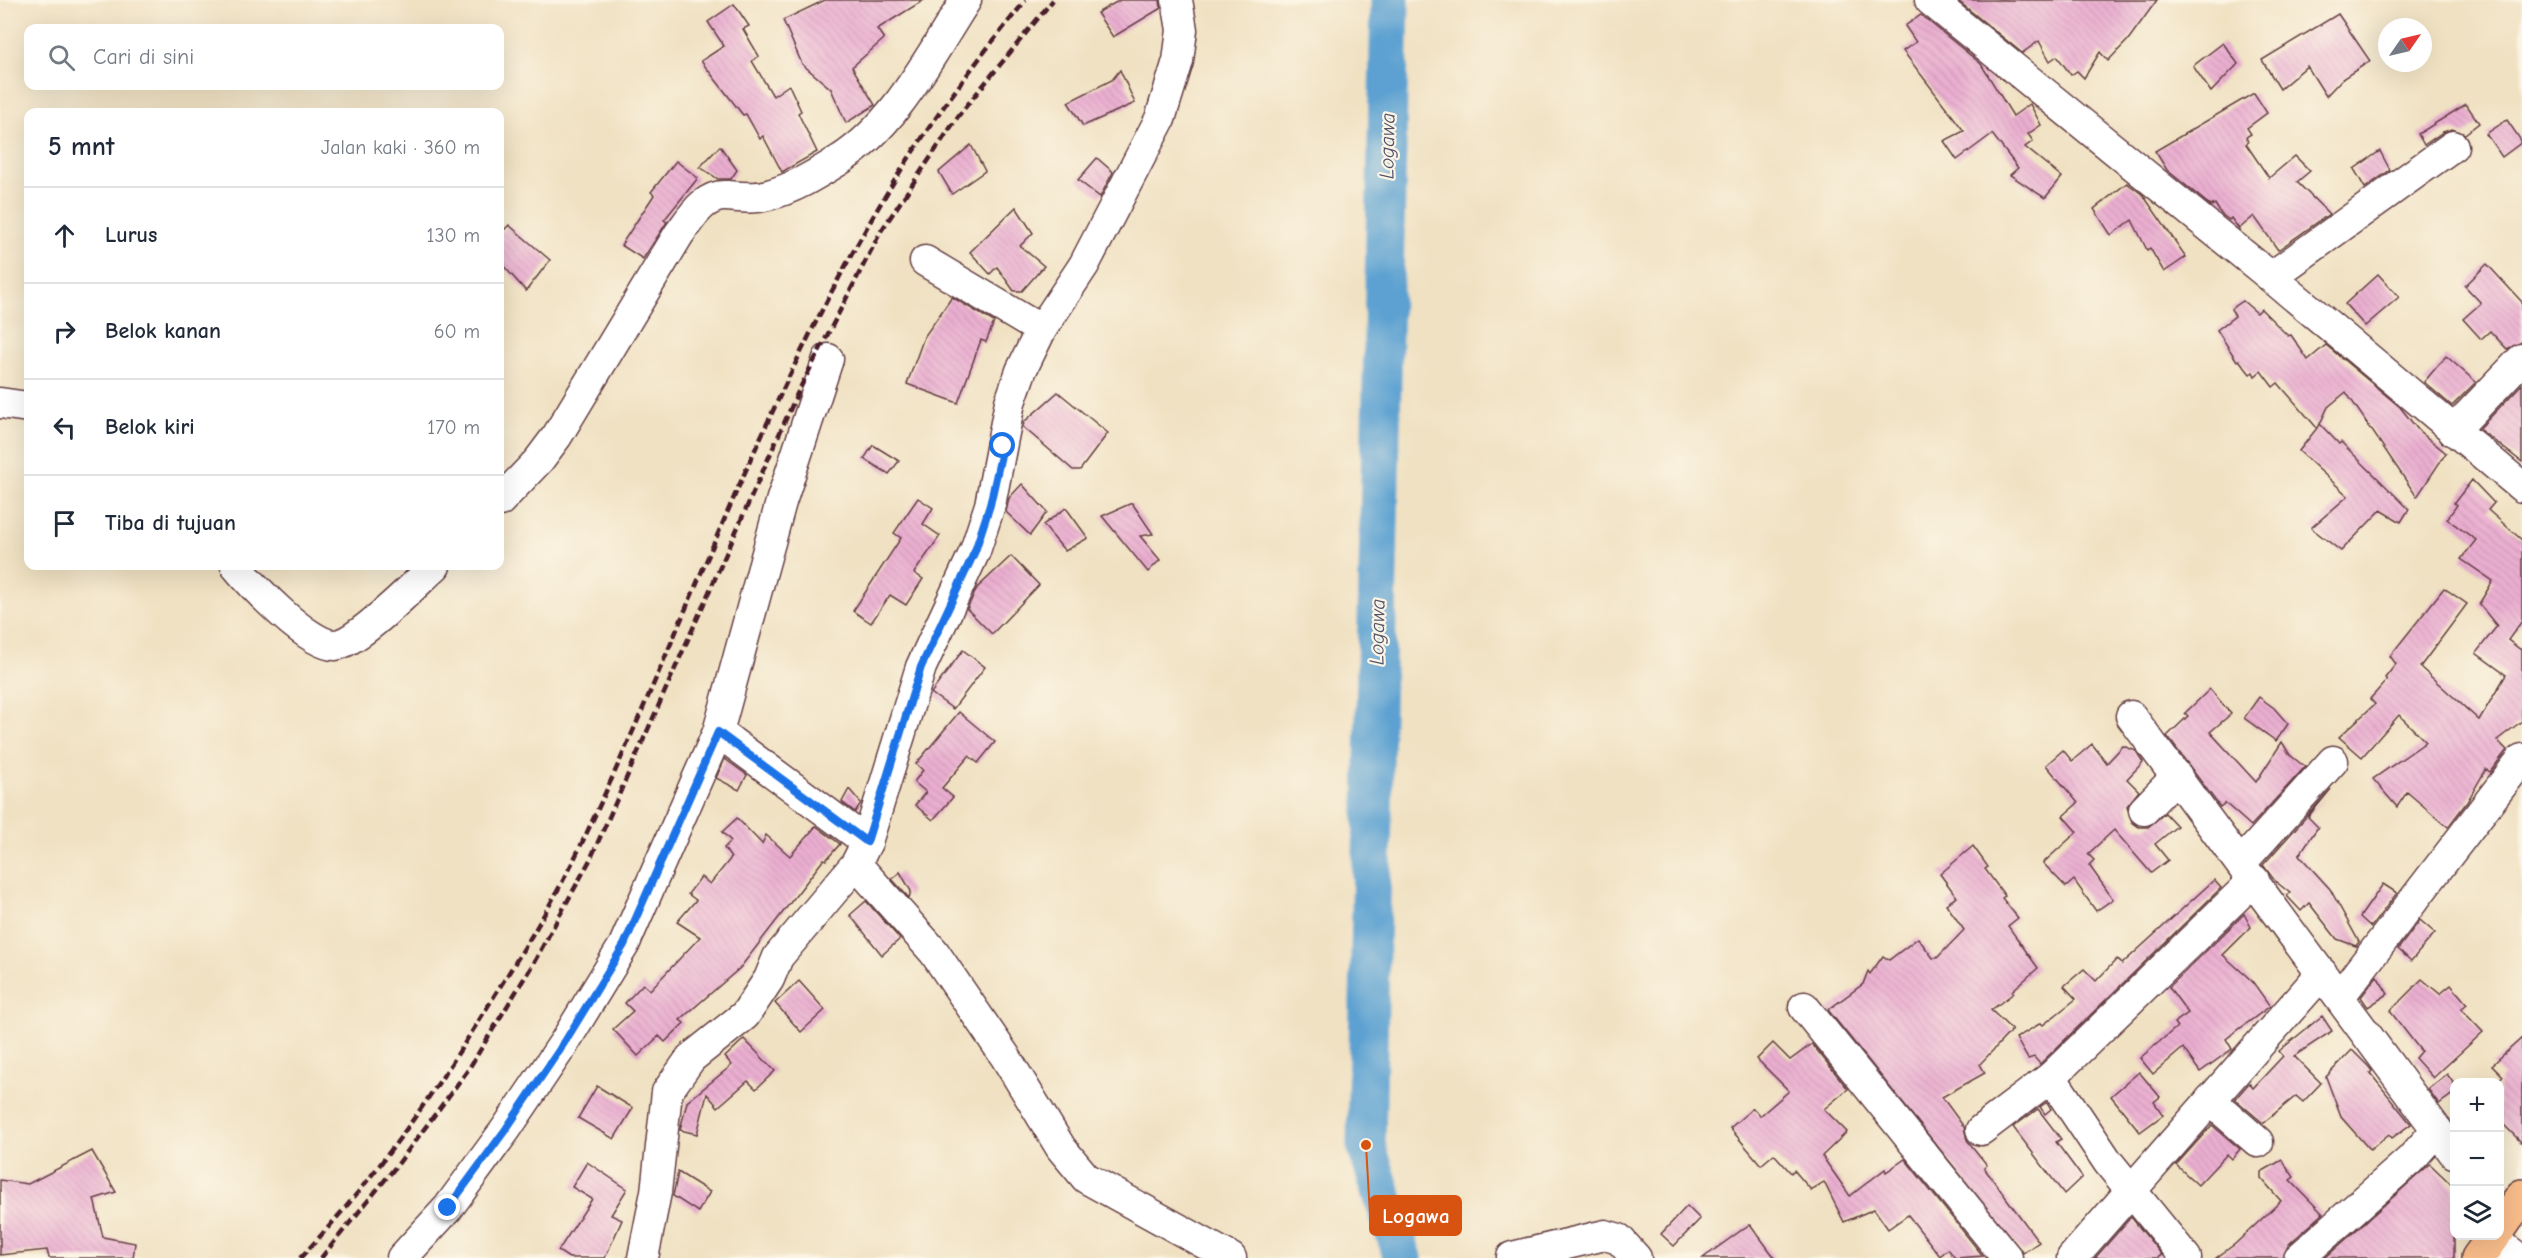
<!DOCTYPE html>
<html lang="id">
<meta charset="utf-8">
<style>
:root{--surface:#fff;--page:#f6f6f7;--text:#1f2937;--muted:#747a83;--line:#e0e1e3}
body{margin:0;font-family:"Comic Neue",sans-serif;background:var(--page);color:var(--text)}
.controls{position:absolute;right:18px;bottom:18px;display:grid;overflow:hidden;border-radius:12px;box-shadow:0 6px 24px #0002}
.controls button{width:54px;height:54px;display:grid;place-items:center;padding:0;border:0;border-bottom:2px solid var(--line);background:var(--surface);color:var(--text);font:30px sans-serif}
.compass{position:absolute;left:2378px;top:18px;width:54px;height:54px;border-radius:50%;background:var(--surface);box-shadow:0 6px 24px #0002;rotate:56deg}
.stop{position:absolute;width:18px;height:18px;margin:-14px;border:4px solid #1a73e8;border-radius:50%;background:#fff}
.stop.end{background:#1a73e8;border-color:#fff;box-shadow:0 2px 6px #0008}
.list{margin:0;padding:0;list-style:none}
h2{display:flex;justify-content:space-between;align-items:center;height:78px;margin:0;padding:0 24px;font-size:26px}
h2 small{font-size:20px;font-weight:400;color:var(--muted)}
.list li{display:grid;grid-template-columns:39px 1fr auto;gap:18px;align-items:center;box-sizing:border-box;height:96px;padding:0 24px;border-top:2px solid var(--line)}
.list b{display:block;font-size:22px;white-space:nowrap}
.list em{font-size:20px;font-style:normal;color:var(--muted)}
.icon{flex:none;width:33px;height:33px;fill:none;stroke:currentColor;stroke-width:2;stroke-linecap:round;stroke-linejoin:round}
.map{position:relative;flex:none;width:2522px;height:1258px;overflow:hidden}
.search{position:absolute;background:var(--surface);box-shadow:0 6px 24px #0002;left:24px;top:24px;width:480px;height:66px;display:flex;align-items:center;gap:15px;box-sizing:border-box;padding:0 21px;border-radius:12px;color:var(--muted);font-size:22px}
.panel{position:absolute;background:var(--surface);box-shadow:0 6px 24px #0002;left:24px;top:108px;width:480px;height:462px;border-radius:12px}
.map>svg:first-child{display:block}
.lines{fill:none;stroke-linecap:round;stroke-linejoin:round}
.river{stroke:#5ca1d1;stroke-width:39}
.building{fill:url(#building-back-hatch)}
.minor-casing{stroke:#633c42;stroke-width:33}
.highway-casing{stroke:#633c42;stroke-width:36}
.minor{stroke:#fff;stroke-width:30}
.highway{stroke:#f9bc8a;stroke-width:33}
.rail{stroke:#4a1f2b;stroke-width:4.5;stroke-dasharray:9 4.5;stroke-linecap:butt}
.route{stroke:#1a73e8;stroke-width:8}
.labels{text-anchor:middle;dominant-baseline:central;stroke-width:4.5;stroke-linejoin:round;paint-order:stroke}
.water-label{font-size:21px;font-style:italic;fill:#51536d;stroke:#fcf5e5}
.leader{fill:none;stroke:#d8530f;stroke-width:2}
.callout-dot{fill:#d8530f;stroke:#fcf5e5;stroke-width:2}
.callout{fill:#d8530f;stroke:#d8530f;stroke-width:2}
.callout-label{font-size:21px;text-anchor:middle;font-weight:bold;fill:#fff}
</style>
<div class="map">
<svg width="2522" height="1258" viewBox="0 0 2522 1258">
<defs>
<pattern id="building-back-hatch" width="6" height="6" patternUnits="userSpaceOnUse" patternTransform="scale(1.5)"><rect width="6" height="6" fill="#ebafd1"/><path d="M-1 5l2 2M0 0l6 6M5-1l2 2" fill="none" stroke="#cb96b4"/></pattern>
</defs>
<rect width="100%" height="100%" fill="#fcf5e5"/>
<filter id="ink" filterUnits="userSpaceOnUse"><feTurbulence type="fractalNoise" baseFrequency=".0167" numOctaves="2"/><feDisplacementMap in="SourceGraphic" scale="12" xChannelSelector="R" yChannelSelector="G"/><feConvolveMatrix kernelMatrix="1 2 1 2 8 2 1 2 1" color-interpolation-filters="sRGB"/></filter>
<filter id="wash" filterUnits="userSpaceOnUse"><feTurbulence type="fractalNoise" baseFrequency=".008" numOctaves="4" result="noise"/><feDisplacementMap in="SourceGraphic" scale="24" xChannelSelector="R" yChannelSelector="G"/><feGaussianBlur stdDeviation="1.35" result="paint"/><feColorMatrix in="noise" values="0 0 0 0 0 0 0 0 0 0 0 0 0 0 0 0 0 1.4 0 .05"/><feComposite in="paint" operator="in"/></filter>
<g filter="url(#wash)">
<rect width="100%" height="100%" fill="#f0e1c2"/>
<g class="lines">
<!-- river -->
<polyline class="river" points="1390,0 1366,1145 1403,1258"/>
</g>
<g id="blocks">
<!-- building -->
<g class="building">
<polygon points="825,0 924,0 877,29 884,39 852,67 875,105 846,123 831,89 802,64 783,20"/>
<polygon points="1120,0 1160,0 1161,8 1113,37 1097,13"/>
<polygon points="1957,0 2157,0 2128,40 2108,61 2100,52 2084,78 2077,71 2071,75 2057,56 2050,61 2039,41 2022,53"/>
<polygon points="734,4 749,26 743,29 759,56 752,61 773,96 789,85 801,111 798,113 817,152 782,172 763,136 760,139 746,114 743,115 701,61 724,46 708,22"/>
<polygon points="2338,14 2370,61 2342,79 2326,96 2307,66 2280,89 2262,60"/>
<polygon points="1921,15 1981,64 2013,116 2030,104 2041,125 2028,134 2033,141 2025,147 2062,177 2045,198 2010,175 2018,168 1992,134 1957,160 1944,141 1964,131 1903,51 1916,42 1905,26"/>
<polygon points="2223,43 2238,64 2211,92 2193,66"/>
<polygon points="1120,70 1135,103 1083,126 1068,102 1112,80"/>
<polygon points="2254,93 2267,113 2247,128 2251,134 2246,137 2248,142 2246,144 2269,178 2295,156 2310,171 2297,182 2329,214 2278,250 2254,216 2239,229 2231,218 2229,220 2221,214 2215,204 2211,206 2167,170 2155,151"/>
<polygon points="2466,104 2479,123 2465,134 2452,129 2443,132 2424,145 2418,134"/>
<polygon points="2507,120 2522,142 2502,157 2486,134"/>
<polygon points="971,145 985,171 952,194 939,172"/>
<polygon points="720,146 737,170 731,179 718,179 700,167"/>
<polygon points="2380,151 2390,170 2365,188 2354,169"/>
<polygon points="1097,158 1113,172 1100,197 1078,180"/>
<polygon points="676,161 698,178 664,220 667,222 643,259 621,245 654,195 651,192"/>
<polygon points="2127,183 2143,195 2186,257 2164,272 2150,248 2147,250 2132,220 2111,235 2094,209"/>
<polygon points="1016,207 1033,233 1020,246 1044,266 1022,291 1014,291 997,267 990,274 970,252"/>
<polygon points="509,225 550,260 526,291 500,262 500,234"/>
<polygon points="2487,264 2522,302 2522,342 2507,349 2490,331 2481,339 2463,319 2481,303 2465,286"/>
<polygon points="2378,274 2399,297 2365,326 2345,304"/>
<polygon points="952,297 994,322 986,342 981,340 958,403 907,384 924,337"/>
<polygon points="2243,301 2257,313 2261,309 2288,336 2291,335 2308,360 2326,345 2400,407 2419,431 2446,453 2417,497 2346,392 2328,407 2318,428 2320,424 2339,444 2341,442 2409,509 2401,522 2381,510 2341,551 2311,528 2348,496 2299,451 2317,428 2278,383 2273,387 2261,371 2255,376 2253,372 2250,374 2239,360 2237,361 2217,330 2235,316 2231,309"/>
<polygon points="2446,356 2476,382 2452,406 2424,382"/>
<polygon points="2522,384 2522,462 2479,429"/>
<polygon points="1058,392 1108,433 1080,470 1073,470 1023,427 1024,422"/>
<polygon points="873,445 899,461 889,474 864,459"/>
<polygon points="2472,480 2494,503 2488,510 2522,540 2522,621 2508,640 2521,650 2522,648 2522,721 2497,740 2507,750 2490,772 2486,769 2467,802 2448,827 2407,792 2397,807 2373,779 2426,742 2399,715 2362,757 2339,737 2375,704 2370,699 2387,680 2385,678 2396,664 2390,656 2444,588 2467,604 2420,667 2479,720 2506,675 2476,653 2497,626 2479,604 2493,581 2461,559 2476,540 2447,519 2457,505 2454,503"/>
<polygon points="1022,484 1047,512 1030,535 1006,512 1009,498"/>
<polygon points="918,498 933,508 923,524 940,536 914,573 923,579 906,605 890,595 871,623 853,611 901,538 894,533"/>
<polygon points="1132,503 1153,534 1140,536 1160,560 1148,572 1102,516"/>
<polygon points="1066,508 1088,538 1065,551 1043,525"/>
<polygon points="1011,556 1039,585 992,634 967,609 977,588"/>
<polygon points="963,650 985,667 953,709 931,693"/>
<polygon points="2210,689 2231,714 2210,732 2256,782 2282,742 2290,755 2305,767 2251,826 2225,803 2220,807 2167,736 2188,716 2185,713"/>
<polygon points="2259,697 2274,708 2288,724 2276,741 2244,718"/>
<polygon points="959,712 995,742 978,763 969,756 942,788 953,797 933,820 915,805 926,792 914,782 923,770 916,764"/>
<polygon points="2092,744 2107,763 2123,746 2136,751 2143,762 2127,779 2139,791 2127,806 2132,822 2139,827 2148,827 2165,813 2177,826 2155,844 2168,860 2151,873 2114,830 2088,854 2094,860 2089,865 2113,899 2096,911 2074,880 2066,887 2043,863 2077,832 2063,816 2078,803 2046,765 2063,750 2072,761"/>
<polygon points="725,759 747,775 739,790 716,778"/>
<polygon points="849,789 861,803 855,812 842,802"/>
<polygon points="2331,789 2308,817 2318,827 2299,855 2330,889 2359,942 2356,946 2337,939 2309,903 2301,911 2287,896 2290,893 2275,881 2263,865"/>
<polygon points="737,818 762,844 766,835 790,856 816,826 840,844 826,860 824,859 740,968 680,1020 684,1023 665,1042 659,1036 638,1056 613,1029 633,1011 625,1003 643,984 650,990 700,937 677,922 696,900 688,894 701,877 710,884 731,858 724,848 731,841 722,832"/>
<polygon points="1973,846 1988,867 1985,869 2005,896 2002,898 2018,918 2008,926 2038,968 2012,991 2014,993 1991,1010 2012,1030 1980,1064 1985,1073 1942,1097 1964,1127 1967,1140 1987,1165 1984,1168 2039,1242 2023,1253 1828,1010 1863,984 1868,971 1870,974 1883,956 1889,960 1918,938 1933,958 1937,958 1964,930 1946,904 1957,897 1940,874"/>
<polygon points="900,872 911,891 909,898 892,879"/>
<polygon points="2214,880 2221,888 2040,1064 2034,1057 2028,1059 2016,1038 2041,1023 2043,1025 2076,999 2064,986 2084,969 2096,981 2117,959 2122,964"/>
<polygon points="2383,884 2397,893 2371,927 2360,917"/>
<polygon points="866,901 900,939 882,955 850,915"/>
<polygon points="2244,914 2251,927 2223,955 2252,981 2270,1006 2226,1039 2232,1049 2200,1072 2183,1048 2153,1074 2140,1058 2177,1027 2174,1023 2188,1013 2169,987"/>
<polygon points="2420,920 2435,933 2411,961 2398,949"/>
<polygon points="2377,976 2388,994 2368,1007 2361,997"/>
<polygon points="2422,979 2440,994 2451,985 2467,1004 2461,1009 2483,1032 2433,1078 2415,1058 2421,1051 2390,1011"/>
<polygon points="799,981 825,1010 801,1032 775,1003"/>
<polygon points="2322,1016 2332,1031 2294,1056 2321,1083 2303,1102 2296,1096 2263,1123 2235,1099 2249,1083 2253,1088 2283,1056 2279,1051"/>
<polygon points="2522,1038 2522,1143 2499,1120 2499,1079 2503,1076 2492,1065"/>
<polygon points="744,1039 775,1071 756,1089 748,1081 718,1107 707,1094 697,1134 680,1130 687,1102 732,1065 725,1057"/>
<polygon points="1773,1043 1790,1060 1812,1044 1848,1089 1824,1109 1847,1132 1822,1156 1850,1196 1885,1169 1886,1172 1905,1159 1983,1256 1955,1258 1948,1249 1940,1256 1908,1215 1888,1229 1874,1209 1844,1222 1824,1182 1811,1190 1794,1170 1791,1173 1774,1154 1761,1165 1730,1128 1753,1108 1760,1116 1789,1091 1757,1059"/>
<polygon points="2352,1050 2368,1066 2372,1071 2370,1073 2411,1124 2392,1138 2389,1134 2370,1150 2341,1117 2326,1077"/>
<polygon points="2139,1072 2160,1097 2154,1102 2163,1115 2140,1132 2111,1096"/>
<polygon points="2447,1074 2454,1084 2454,1093 2439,1104 2428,1089"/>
<polygon points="597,1086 633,1108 614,1139 578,1118"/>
<polygon points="2047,1102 2051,1109 2045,1114 2040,1107"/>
<polygon points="2038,1109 2061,1139 2056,1142 2082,1177 2064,1194 2013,1127"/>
<polygon points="2212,1125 2240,1149 2232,1159 2227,1154 2198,1185 2176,1165"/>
<polygon points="92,1151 116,1192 94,1199 103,1237 135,1243 133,1258 49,1258 47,1250 0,1255 0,1180 28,1184"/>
<polygon points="2282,1160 2294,1177 2290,1180 2323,1214 2288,1245 2282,1258 2216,1258 2235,1244 2281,1201 2261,1178 2261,1172"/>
<polygon points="587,1162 627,1189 611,1215 622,1220 605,1258 569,1258 558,1251 592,1199 572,1187"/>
<polygon points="2430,1164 2454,1187 2454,1258 2325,1258"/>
<polygon points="678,1172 710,1192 698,1212 673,1196"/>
<polygon points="1687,1206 1700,1219 1674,1246 1661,1234"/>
<polygon points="2131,1217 2162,1255 2157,1258 2095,1258"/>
<polygon points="1750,1224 1775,1258 1703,1258"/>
</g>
</g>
</g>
<g filter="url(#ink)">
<use href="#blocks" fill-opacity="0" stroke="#633c42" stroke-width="1.5"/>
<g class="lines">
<!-- minor casing -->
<g class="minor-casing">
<g id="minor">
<polyline points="1930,0 2271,277 2522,487"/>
<polyline points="925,261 1041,330"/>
<polyline points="2271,277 2453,146"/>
<polyline points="0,403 28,407"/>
<polyline points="2453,431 2522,359"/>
<path d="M500 501 539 460 557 436 679 234C691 218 704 194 727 196 741 197 755 199 768 195 793 189 817 174 838 161 896 125 930 55 966 0"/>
<path d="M236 566C252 585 309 646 335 645 358 643 416 583 435 566"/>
<polyline points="2131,716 2454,1153"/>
<polyline points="718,732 867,842"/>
<polyline points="2144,810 2177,776"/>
<polyline points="2242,862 2333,761"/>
<polyline points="856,864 934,952 1005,1056 1061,1148 1086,1178 1231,1258"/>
<polyline points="2340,996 2522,759"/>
<polyline points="1804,1007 2007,1258"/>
<polyline points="2051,1077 2108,1162 2186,1258"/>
<polyline points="2210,1100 2258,1142"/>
<polyline points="1981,1130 2051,1077 2254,880"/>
<polyline points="2492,1238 2518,1258"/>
<polyline points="1512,1257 1605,1235 1619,1239 1636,1258"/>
<polyline points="402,1258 448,1208 506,1129 564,1043 624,945 718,732 781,502 828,359"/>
<polyline points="643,1258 656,1192 667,1092 691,1058 745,1015 769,979 778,957 856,864 867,842 921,667 975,551 990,505 1010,402 1021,371 1041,330 1084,265 1160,119 1178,61 1182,30 1177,0"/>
<polyline points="2072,1258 2322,973"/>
<polyline points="2299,1258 2410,1160 2437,1130"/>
</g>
</g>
<!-- highway casing -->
<g class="highway-casing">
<g id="highway">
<polyline points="2500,1228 2522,1196"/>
<polyline points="2478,1258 2494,1236"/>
</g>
</g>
<!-- minor -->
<use href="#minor" class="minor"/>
<!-- highway -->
<use href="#highway" class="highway"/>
<!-- rail -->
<g class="rail">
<path d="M300 1258C376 1179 439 1086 496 993 526 946 556 897 580 847 679 640 755 421 870 222 914 144 969 69 1026 0"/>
<polyline points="321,1258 398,1164 468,1070 533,964 590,860 797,394 881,231 959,115 1053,0"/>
</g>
</g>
</g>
<g class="lines" filter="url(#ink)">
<!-- route -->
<polyline class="route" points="448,1208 506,1129 564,1043 624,945 718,732 867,842 921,667 975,551 990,505 1003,446"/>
</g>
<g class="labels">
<!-- water labels -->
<g class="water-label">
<text transform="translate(1387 146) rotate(-89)">Logawa</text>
<text transform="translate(1377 632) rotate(-89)">Logawa</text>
</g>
</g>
<!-- callouts -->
<path class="leader" d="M1366 1145L1370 1215"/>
<circle class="callout-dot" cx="1366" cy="1145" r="6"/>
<rect class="callout" x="1370" y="1196" width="91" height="39" rx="6"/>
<g class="callout-label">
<text x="1416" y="1223">Logawa</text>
</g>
</svg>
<div class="controls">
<button>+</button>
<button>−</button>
<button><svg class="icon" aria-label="layers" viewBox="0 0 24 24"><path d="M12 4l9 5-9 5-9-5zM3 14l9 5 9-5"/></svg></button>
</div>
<svg class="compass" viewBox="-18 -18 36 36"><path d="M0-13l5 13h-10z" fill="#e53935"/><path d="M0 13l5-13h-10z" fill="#747a83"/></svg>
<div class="stop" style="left:1003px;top:446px"></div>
<div class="stop end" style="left:448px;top:1208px"></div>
<div class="search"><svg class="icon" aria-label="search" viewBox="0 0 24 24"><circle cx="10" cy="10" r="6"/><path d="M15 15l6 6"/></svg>Cari di sini</div>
<section class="panel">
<h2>5 mnt<small>Jalan kaki · 360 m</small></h2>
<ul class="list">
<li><svg class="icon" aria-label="ahead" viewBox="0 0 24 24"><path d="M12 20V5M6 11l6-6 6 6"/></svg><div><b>Lurus</b></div><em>130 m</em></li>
<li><svg class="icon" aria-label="right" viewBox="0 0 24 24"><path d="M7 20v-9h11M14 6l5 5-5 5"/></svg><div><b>Belok kanan</b></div><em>60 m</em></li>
<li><svg class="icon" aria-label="left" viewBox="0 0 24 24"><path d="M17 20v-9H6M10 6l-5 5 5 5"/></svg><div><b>Belok kiri</b></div><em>170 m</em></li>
<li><svg class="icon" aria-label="arrive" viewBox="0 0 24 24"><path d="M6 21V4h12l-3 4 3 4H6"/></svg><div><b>Tiba di tujuan</b></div></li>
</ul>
</section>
</div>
